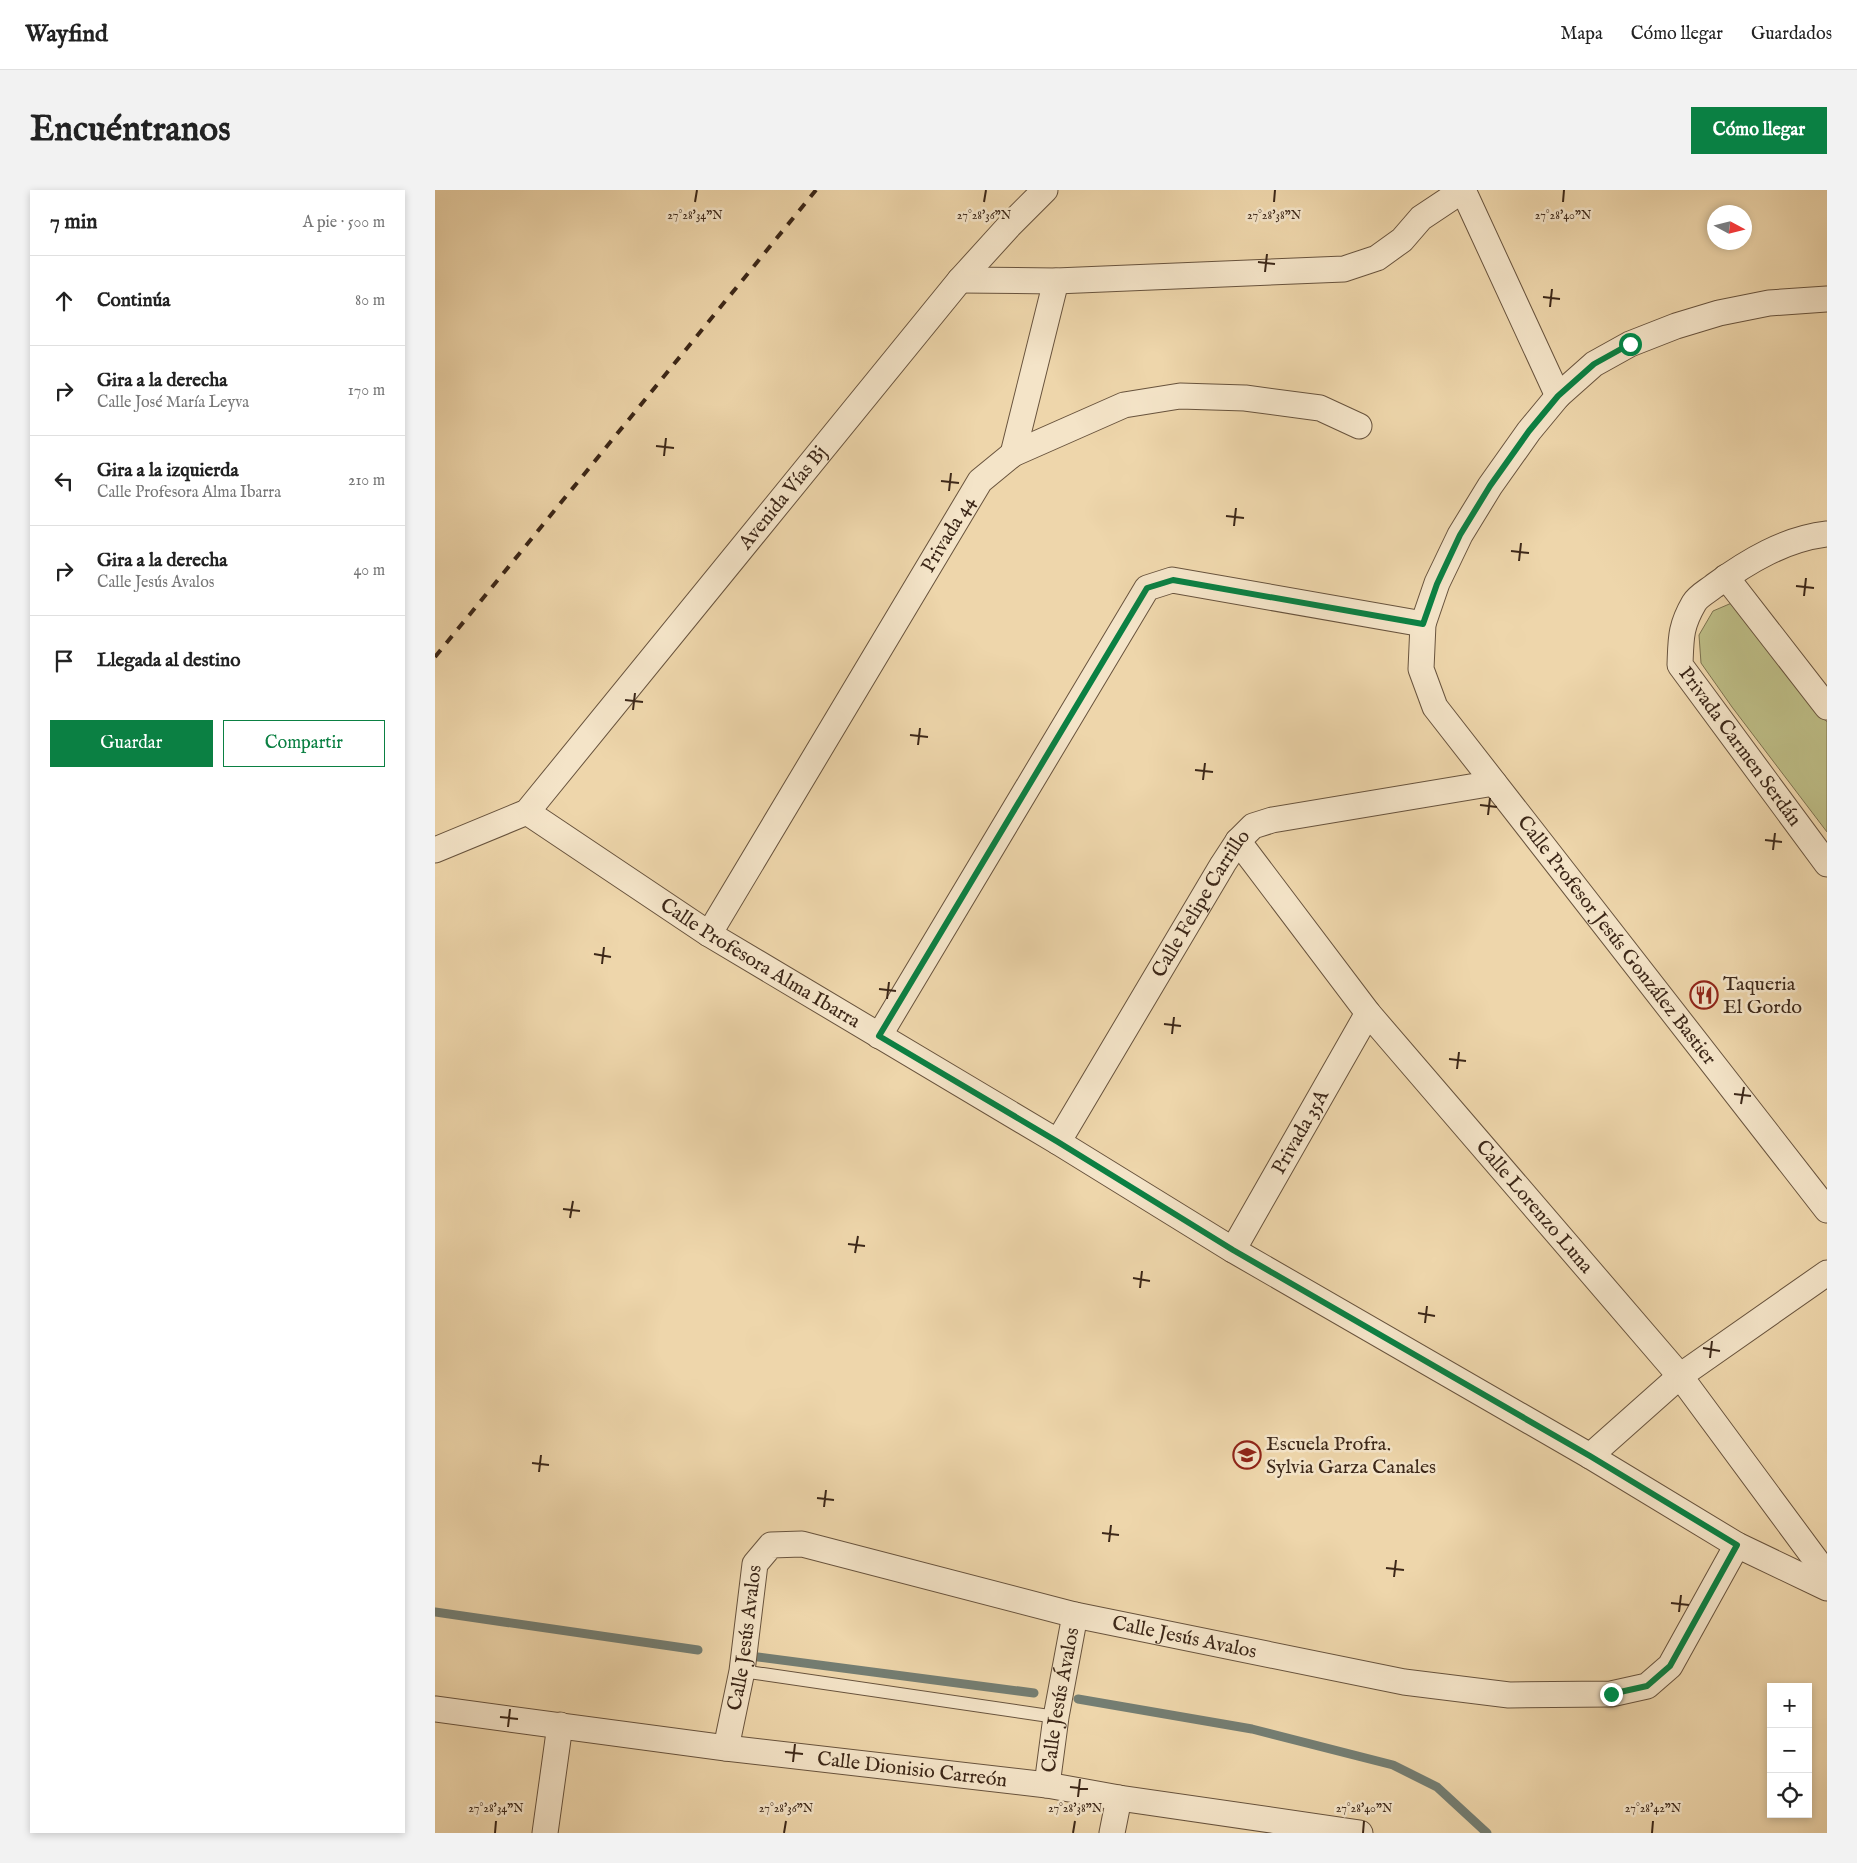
<!DOCTYPE html>
<html lang="es">
<meta charset="utf-8">
<style>
:root{--surface:#fff;--page:#f2f2f2;--text:#222;--muted:#767676;--line:#e0e0e0;--accent:#0b8043}
body{margin:0;font-family:"IM FELL English",serif;background:var(--page);color:var(--text)}
.controls{position:absolute;right:15px;bottom:15px;display:grid;overflow:hidden;border-radius:0px;box-shadow:0 2px 8px #0003}
.controls button{width:45px;height:45px;display:grid;place-items:center;padding:0;border:0;border-bottom:1px solid var(--line);background:var(--surface);color:var(--text);font:25px sans-serif}
.compass{position:absolute;left:1272px;top:15px;width:45px;height:45px;border-radius:50%;background:var(--surface);box-shadow:0 2px 8px #0003;rotate:97deg}
.stop{position:absolute;width:15px;height:15px;margin:-11px;border:4px solid #0b8043;border-radius:50%;background:#fff}
.stop.end{background:#0b8043;border-color:#fff;box-shadow:0 1px 5px #0008}
.list{margin:0;padding:0;list-style:none}
h2{display:flex;justify-content:space-between;align-items:center;height:65px;margin:0;padding:0 20px;font-size:21px}
h2 small{font-size:16px;font-weight:400;color:var(--muted)}
.list li{display:grid;grid-template-columns:32px 1fr auto;gap:15px;align-items:center;box-sizing:border-box;height:90px;padding:0 20px;border-top:1px solid var(--line)}
.list b{display:block;font-size:19px;white-space:nowrap}
.list p{margin:0;font-size:16px;white-space:nowrap;color:var(--muted)}
.list em{font-size:16px;font-style:normal;color:var(--muted)}
.actions{display:flex;gap:10px;padding:15px 20px}
.actions a{flex:1;padding:11px 0;border:1px solid var(--accent);border-radius:0px;text-align:center;font-size:18px;color:var(--accent)}
.actions .main{background:var(--accent);color:#fff}
.icon{flex:none;width:28px;height:28px;fill:none;stroke:currentColor;stroke-width:2;stroke-linecap:round;stroke-linejoin:round}
.map{position:relative;flex:none;width:1392px;height:1643px;overflow:hidden;border-radius:0px}
header{display:flex;align-items:center;gap:30px;box-sizing:border-box;height:70px;padding:0 25px;background:var(--surface);border-bottom:1px solid var(--line)}
header strong{font-size:24px}
nav{display:flex;gap:28px;margin-inline-start:auto;font-size:18px}
.intro{display:flex;align-items:center;justify-content:space-between;box-sizing:border-box;height:120px;padding:0 30px}
h1{margin:0;font-size:35px}
.button{padding:12px 22px;border-radius:0px;background:var(--accent);color:#fff;font-size:18px;font-weight:700}
main{display:flex;gap:30px;padding:0 30px}
aside{flex:1;background:var(--surface);border-radius:0px;box-shadow:0 2px 8px #0003}
.map>svg:first-child{display:block}
.green{fill:#bdbd86;stroke:#7c724f}
.lines{fill:none;stroke-linecap:round;stroke-linejoin:round}
.stream{stroke:#747e73;stroke-width:9}
.service-casing{stroke:#68533d;stroke-width:14}
.minor-casing{stroke:#68533d;stroke-width:27}
.service{stroke:#f4e4c8;stroke-width:12}
.minor{stroke:#f4e4c8;stroke-width:25}
.rail{stroke:#3c2718;stroke-width:4;stroke-dasharray:9 9;stroke-linecap:butt}
.route{stroke:#0b8043;stroke-width:6}
.ticks{fill:none;stroke:#3c2718;stroke-width:2}
.labels{text-anchor:middle;dominant-baseline:central;stroke-width:5;stroke-linejoin:round;paint-order:stroke}
.street-label{font-size:20px;fill:#3c2718;stroke:#f4e4c8}
.poi-label{font-size:20px;fill:#3c2718;stroke:#f4e4c8;text-anchor:start}
.ticks-label{font-size:12px;text-anchor:middle;fill:#3c2718;stroke:#f4e4c8;stroke-width:5;stroke-linejoin:round;paint-order:stroke}
</style>
<header>
<strong>Wayfind</strong>
<nav><a>Mapa</a><a>Cómo llegar</a><a>Guardados</a></nav>
</header>
<div class="intro"><h1>Encuéntranos</h1><a class="button">Cómo llegar</a></div>
<main>
<aside>
<h2>7 min<small>A pie · 500 m</small></h2>
<ul class="list">
<li><svg class="icon" aria-label="ahead" viewBox="0 0 24 24"><path d="M12 20V5M6 11l6-6 6 6"/></svg><div><b>Continúa</b></div><em>80 m</em></li>
<li><svg class="icon" aria-label="right" viewBox="0 0 24 24"><path d="M7 20v-9h11M14 6l5 5-5 5"/></svg><div><b>Gira a la derecha</b><p>Calle José María Leyva</p></div><em>170 m</em></li>
<li><svg class="icon" aria-label="left" viewBox="0 0 24 24"><path d="M17 20v-9H6M10 6l-5 5 5 5"/></svg><div><b>Gira a la izquierda</b><p>Calle Profesora Alma Ibarra</p></div><em>210 m</em></li>
<li><svg class="icon" aria-label="right" viewBox="0 0 24 24"><path d="M7 20v-9h11M14 6l5 5-5 5"/></svg><div><b>Gira a la derecha</b><p>Calle Jesús Avalos</p></div><em>40 m</em></li>
<li><svg class="icon" aria-label="arrive" viewBox="0 0 24 24"><path d="M6 21V4h12l-3 4 3 4H6"/></svg><div><b>Llegada al destino</b></div></li>
</ul>
<div class="actions"><a class="main">Guardar</a><a>Compartir</a></div>
</aside>
<div class="map">
<svg width="1392" height="1643" viewBox="0 0 1392 1643">
<rect width="100%" height="100%" fill="#eed6ab"/>
<filter id="stains"><feTurbulence type="fractalNoise" baseFrequency=".004" numOctaves="4"/><feColorMatrix values="0 0 0 0 .2 0 0 0 0 .09 0 0 0 0 .02 0 0 0 .5 -.17"/></filter>
<radialGradient id="worn" r=".72"><stop offset=".6" stop-color="#630" stop-opacity="0"/><stop offset="1" stop-color="#630" stop-opacity=".3"/></radialGradient>
<!-- green -->
<polygon class="green" points="1299,412 1392,532 1392,642 1297,517 1266,473 1264,445 1278,421"/>
<g class="lines">
<!-- stream -->
<g class="stream">
<polyline points="0,1422 263,1460"/>
<polyline points="315,1466 599,1503"/>
<polyline points="643,1509 817,1539 958,1575 1002,1597 1052,1643"/>
</g>
<!-- service casing -->
<g class="service-casing">
<polyline id="service" points="307,1481 621,1527"/>
</g>
<!-- minor casing -->
<g class="minor-casing">
<g id="minor">
<polyline points="1028,0 1123,206"/>
<polyline points="525,90 621,91 909,79 942,68 967,50 986,28 1028,0"/>
<path id="s1" d="M1392 109 1334 113 1284 123 1241 136 1195 154 1159 174 1123 206 1094 241 1055 296 1025 345 1002 393 988 434 986 479 1000 517 1392 1020"/>
<polyline points="578,264 621,91"/>
<path id="s2" d="M1392 344C1350 349 1313 371 1279 396 1273 401 1263 406 1259 413 1245 437 1246 449 1245 475L1392 674"/>
<polyline points="1291,387 1392,517"/>
<path id="s3" d="M92 622 274 744 623 952 798 1060 1155 1266 1302 1355 1392 1398"/>
<path id="s4" d="M803 651 933 823 1245 1186 1392 1385"/>
<path id="s5" d="M0 660 92 622 525 90 574 36 610 0"/>
<path id="s6" d="M274 744 545 291 578 264 689 215 745 206 810 208 885 218 924 236"/>
<polyline points="444,846 712,398 737,390 988,434"/>
<path id="s7" d="M623 952 788 674 803 651 818 636 837 630 1059 593"/>
<path id="s8" d="M798 1060 933 823"/>
<polyline points="1155,1266 1245,1186 1392,1083"/>
<path id="s9" d="M0 1519 291 1558 612 1595 684 1608 925 1643"/>
<path id="s10" d="M291 1558 307 1481 320 1374 336 1355 367 1354 640 1425 969 1492 1074 1505 1176 1504 1212 1496 1235 1476 1302 1355"/>
<path id="s11" d="M612 1595 621 1527 640 1425"/>
<polyline points="110,1643 125,1535"/>
<polyline points="677,1643 684,1608"/>
</g>
</g>
<!-- service -->
<use href="#service" class="service"/>
<!-- minor -->
<use href="#minor" class="minor"/>
<!-- rail -->
<polyline class="rail" points="0,467 381,0"/>
</g>
<g class="lines">
<!-- route -->
<polyline class="route" points="1176,1504 1212,1496 1235,1476 1302,1355 1155,1266 798,1060 623,952 444,846 712,398 738,390 988,434 1002,394 1025,345 1055,296 1094,241 1123,206 1159,174 1195,154"/>
</g>
<!-- ticks -->
<path class="ticks" d="M260 12 262 0M549 12 551 0M839 12 840 0M1128 12 1129 0M823 72 840 74M830 82 832 64M1108 107 1125 109M1115 117 1117 99M221 256 239 258M229 266 231 248M506 291 524 293M514 301 516 283M791 326 809 328M799 336 801 318M1076 361 1094 363M1084 371 1086 353M1361 396 1379 398M1369 406 1371 388M190 510 208 512M198 520 200 503M475 545 493 547M483 555 485 538M760 580 778 582M768 590 770 573M1045 615 1062 617M1053 625 1055 608M1330 650 1347 652M1338 660 1340 643M159 764 176 767M167 774 169 757M444 799 461 801M452 809 454 792M729 834 746 836M737 844 739 827M1014 869 1031 871M1022 879 1024 862M1299 904 1316 906M1306 914 1309 897M128 1019 145 1021M135 1028 138 1011M413 1054 430 1056M420 1063 423 1046M698 1088 715 1091M705 1098 707 1081M983 1123 1000 1126M990 1133 992 1116M1268 1158 1285 1161M1275 1168 1277 1151M97 1273 114 1275M104 1282 106 1265M382 1308 399 1310M389 1317 391 1300M667 1343 684 1345M674 1352 676 1335M951 1378 969 1380M959 1387 961 1370M1236 1413 1254 1415M1244 1422 1246 1405M65 1527 83 1529M73 1537 75 1519M350 1562 368 1564M358 1572 360 1554M635 1597 653 1599M643 1607 645 1589M60 1643 61 1631M349 1643 351 1631M638 1643 640 1631M928 1643 929 1631M1217 1643 1218 1631"/>
<!-- icons -->
<defs>
<g id="restaurant-ring" transform="scale(1.4375)"><circle r="9.5" fill="#f4e4c8" stroke="#8f2418" stroke-width="1.5"/><path d="M-5-6h1v4h1v-4h1v4h1v-4h1v5L-1.5 .5V6h-2V.5L-5-1ZM5-6V6H3V1.5H1.5Q1.5-4 5-6Z" fill="#8f2418"/></g>
<g id="school-ring" transform="scale(1.4375)"><circle r="9.5" fill="#f4e4c8" stroke="#8f2418" stroke-width="1.5"/><path d="M0-5L7-2L0 1L-7-2ZM-4 1L0 2.5L4 1V4Q0 6-4 4Z" fill="#8f2418"/></g>
</defs>
<g fill-rule="evenodd">
<use href="#restaurant-ring" x="1269" y="805"/>
<use href="#school-ring" x="812" y="1265"/>
</g>
<g class="labels">
<!-- street labels -->
<g class="street-label">
<text stroke="none"><textPath href="#s5" startOffset="505">Avenida Vías Bj</textPath></text>
<text stroke="none"><textPath href="#s6" startOffset="466">Privada 44</textPath></text>
<text stroke="none"><textPath href="#s2" startOffset="318">Privada Carmen Serdán</textPath></text>
<text stroke="none"><textPath href="#s7" startOffset="278">Calle Felipe Carrillo</textPath></text>
<text stroke="none"><textPath href="#s1" startOffset="941">Calle Profesor Jesús González Bastier</textPath></text>
<text stroke="none"><textPath href="#s3" startOffset="278">Calle Profesora Alma Ibarra</textPath></text>
<text stroke="none"><textPath href="#s8" startOffset="136">Privada 35A</textPath></text>
<text stroke="none"><textPath href="#s4" startOffset="471">Calle Lorenzo Luna</textPath></text>
<text stroke="none"><textPath href="#s10" startOffset="636">Calle Jesús Avalos</textPath></text>
<text stroke="none"><textPath href="#s10" startOffset="112">Calle Jesús Avalos</textPath></text>
<text stroke="none"><textPath href="#s11" startOffset="86">Calle Jesús Ávalos</textPath></text>
<text stroke="none"><textPath href="#s9" startOffset="481">Calle Dionisio Carreón</textPath></text>
</g>
<!-- poi labels -->
<g class="poi-label">
<text x="1288" y="794">Taqueria<tspan x="1288" dy="23">El Gordo</tspan></text>
<text x="831" y="1254">Escuela Profra.<tspan x="831" dy="23">Sylvia Garza Canales</tspan></text>
</g>
</g>
<g class="ticks-label">
<text x="260" y="29">27°28'34"N</text>
<text x="549" y="29">27°28'36"N</text>
<text x="839" y="29">27°28'38"N</text>
<text x="1128" y="29">27°28'40"N</text>
<text x="61" y="1622">27°28'34"N</text>
<text x="351" y="1622">27°28'36"N</text>
<text x="640" y="1622">27°28'38"N</text>
<text x="929" y="1622">27°28'40"N</text>
<text x="1218" y="1622">27°28'42"N</text>
</g>
<rect width="100%" height="100%" filter="url(#stains)"/>
<rect width="100%" height="100%" fill="url(#worn)"/>
</svg>
<div class="controls">
<button>+</button>
<button>−</button>
<button><svg class="icon" aria-label="locate" viewBox="0 0 24 24"><circle cx="12" cy="12" r="6"/><path d="M12 2v4M12 18v4M2 12h4M18 12h4"/></svg></button>
</div>
<svg class="compass" viewBox="-18 -18 36 36"><path d="M0-13l5 13h-10z" fill="#e53935"/><path d="M0 13l5-13h-10z" fill="#767676"/></svg>
<div class="stop" style="left:1195px;top:154px"></div>
<div class="stop end" style="left:1176px;top:1504px"></div>
</div>
</main>
